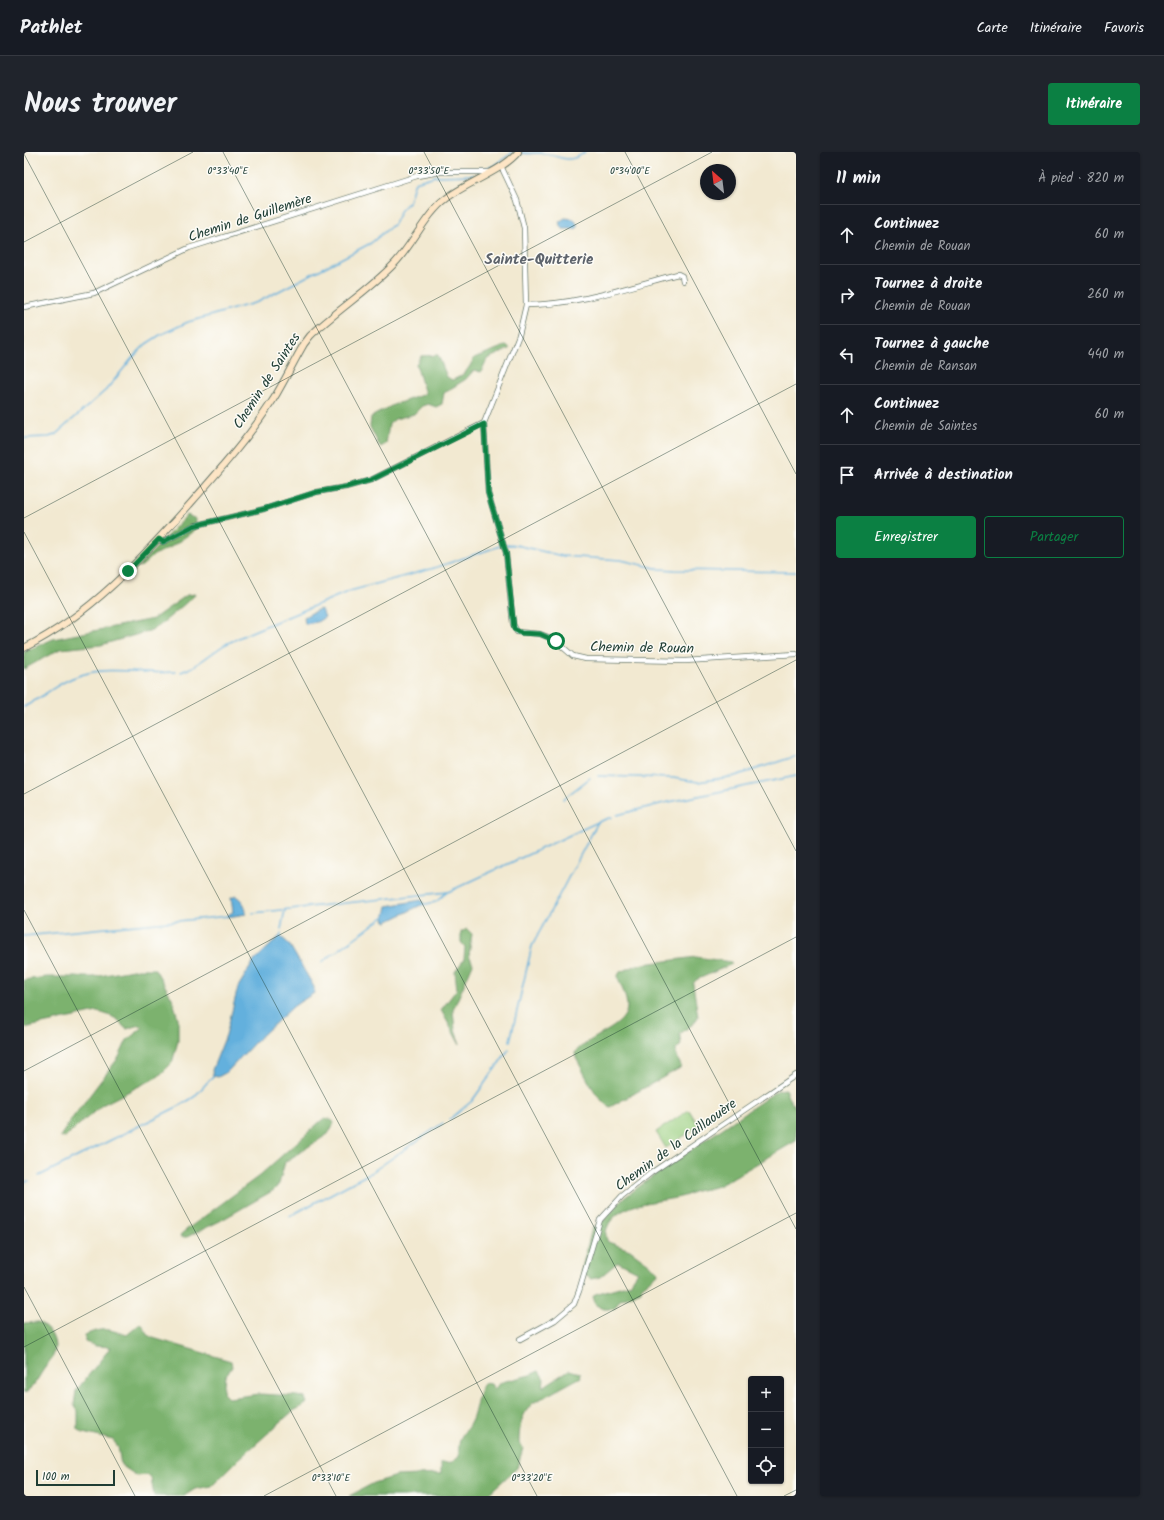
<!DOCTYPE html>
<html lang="fr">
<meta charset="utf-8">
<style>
:root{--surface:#171b24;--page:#20242c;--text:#f1f3f6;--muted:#9ea1a6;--line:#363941;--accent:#0b8043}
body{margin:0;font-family:Kalam,sans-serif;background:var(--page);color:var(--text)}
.controls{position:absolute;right:12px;bottom:12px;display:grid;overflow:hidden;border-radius:4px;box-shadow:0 1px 3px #0004}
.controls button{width:36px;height:36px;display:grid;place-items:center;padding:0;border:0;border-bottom:1px solid var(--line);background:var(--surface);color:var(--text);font:20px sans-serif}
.compass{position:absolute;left:676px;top:12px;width:36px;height:36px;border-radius:50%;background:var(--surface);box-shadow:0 1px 3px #0004;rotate:332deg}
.scale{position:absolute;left:12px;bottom:10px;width:79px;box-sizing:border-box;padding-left:4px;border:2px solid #1f3d34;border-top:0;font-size:11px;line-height:14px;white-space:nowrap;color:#1f3d34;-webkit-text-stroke:3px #fdfcf7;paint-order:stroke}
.stop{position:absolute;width:12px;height:12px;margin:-9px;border:3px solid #0b8043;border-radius:50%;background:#fff}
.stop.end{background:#0b8043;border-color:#fff;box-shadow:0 1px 4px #0008}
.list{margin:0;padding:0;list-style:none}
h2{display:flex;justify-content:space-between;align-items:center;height:52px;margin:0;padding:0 16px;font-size:17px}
h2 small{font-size:13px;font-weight:400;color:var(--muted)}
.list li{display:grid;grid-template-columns:26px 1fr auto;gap:12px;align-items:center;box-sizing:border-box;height:60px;padding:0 16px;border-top:1px solid var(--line)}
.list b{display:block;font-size:15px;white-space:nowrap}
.list p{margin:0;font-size:13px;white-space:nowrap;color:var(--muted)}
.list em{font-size:13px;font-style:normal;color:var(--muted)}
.actions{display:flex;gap:8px;padding:12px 16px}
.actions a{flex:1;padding:9px 0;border:1px solid var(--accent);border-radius:4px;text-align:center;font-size:14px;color:var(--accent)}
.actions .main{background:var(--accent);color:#fff}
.icon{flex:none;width:22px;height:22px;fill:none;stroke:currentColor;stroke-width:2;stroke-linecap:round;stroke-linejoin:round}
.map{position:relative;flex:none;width:772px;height:1344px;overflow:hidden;border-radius:4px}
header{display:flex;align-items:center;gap:24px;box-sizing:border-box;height:56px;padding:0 20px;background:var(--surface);border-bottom:1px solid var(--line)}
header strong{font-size:19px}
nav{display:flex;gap:22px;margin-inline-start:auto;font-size:14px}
.intro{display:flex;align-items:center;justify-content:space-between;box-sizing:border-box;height:96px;padding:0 24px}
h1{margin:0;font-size:28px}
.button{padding:10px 18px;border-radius:4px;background:var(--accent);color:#fff;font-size:14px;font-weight:700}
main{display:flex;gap:24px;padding:0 24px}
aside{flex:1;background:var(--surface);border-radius:4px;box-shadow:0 1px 3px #0004}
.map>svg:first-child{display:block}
.green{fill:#9acf80;stroke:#5c865a}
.forest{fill:#7bb26e;stroke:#4d7851}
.water{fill:#64b0dd;stroke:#427688}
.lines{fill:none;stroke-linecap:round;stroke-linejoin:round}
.stream{stroke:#64b0dd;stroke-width:1.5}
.street-casing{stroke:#69796b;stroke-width:6}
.secondary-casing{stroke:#69796b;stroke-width:8}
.street{stroke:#fff;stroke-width:4.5}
.secondary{stroke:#fde5c5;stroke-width:6}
.route{stroke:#0b8043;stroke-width:5}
.ticks{fill:none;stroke:#1f3d34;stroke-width:1;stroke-opacity:0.45}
.labels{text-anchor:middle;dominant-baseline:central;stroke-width:3;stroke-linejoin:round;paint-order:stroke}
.street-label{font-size:14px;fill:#1f3d34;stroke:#fdfcf7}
.neighbourhood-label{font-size:15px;font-weight:bold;fill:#5d636b;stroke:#fdfcf7}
.ticks-label{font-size:10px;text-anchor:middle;fill:#1f3d34;stroke:#fdfcf7;stroke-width:3;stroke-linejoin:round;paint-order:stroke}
</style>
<header>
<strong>Pathlet</strong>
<nav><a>Carte</a><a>Itinéraire</a><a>Favoris</a></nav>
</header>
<div class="intro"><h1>Nous trouver</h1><a class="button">Itinéraire</a></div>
<main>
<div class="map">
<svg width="772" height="1344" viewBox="0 0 772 1344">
<rect width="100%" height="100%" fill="#fdfcf7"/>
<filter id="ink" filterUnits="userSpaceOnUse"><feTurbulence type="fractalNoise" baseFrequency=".025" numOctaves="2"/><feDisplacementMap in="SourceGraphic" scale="8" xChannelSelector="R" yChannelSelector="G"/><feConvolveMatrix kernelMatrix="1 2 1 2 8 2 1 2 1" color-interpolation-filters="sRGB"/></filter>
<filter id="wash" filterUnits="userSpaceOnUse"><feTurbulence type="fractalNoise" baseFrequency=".012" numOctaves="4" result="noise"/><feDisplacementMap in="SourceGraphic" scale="16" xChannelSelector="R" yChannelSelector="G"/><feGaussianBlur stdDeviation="0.9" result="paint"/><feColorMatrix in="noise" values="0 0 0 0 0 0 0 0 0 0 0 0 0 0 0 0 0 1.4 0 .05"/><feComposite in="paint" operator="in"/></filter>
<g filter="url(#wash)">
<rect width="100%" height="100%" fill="#f2e9d1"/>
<!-- green -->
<polygon class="green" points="665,958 675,974 642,996 632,980"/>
<!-- forest -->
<g class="forest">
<path d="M481 194 485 195V197L463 207 457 220 450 218 442 227 420 241 418 252 412 255 404 252 398 254 390 262 371 267 365 272 362 292 356 295 346 275 347 265 369 253 401 242 392 212 397 204 414 203 423 225 428 228C440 224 445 217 450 206Z"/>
<polygon points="163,363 172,367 171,378 147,395 130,403 118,414 114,415"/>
<polygon points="171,442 170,444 135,474 125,479 77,493 36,497 0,517 0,500 29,487 129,467 163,443"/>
<polygon points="443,777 448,782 445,803 449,812 429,858 431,878 436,893 417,858 433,837 431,820 440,807 441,795 437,790 437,780"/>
<path d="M672 805 707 810 708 812 672 828 669 832 674 865 670 871 656 882 657 893 652 898V903L657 914 656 916 586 955C572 948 560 920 552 906L551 901C562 885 603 876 603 855 603 846 597 833 593 825L596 820 613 813Z"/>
<path d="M114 817H131L148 846 154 866V889L148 911 135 924 78 953 41 985H36L46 969 95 905 103 888 118 876 115 873 103 877C98 875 98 871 94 868 88 864 80 861 73 860L0 876V828L23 825H70Z"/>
<path d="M761 937 764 945 772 957V989L696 1033C687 1037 680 1037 672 1039 668 1040 664 1043 660 1044 636 1051 602 1048 586 1070 582 1077 580 1083 584 1090L606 1098 633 1118 634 1122 618 1134 617 1139 596 1148 590 1157H580L572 1153 569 1145 571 1142 606 1132 614 1120 594 1110 576 1125 567 1127 557 1120 568 1076 579 1069 600 1046 628 1025 754 938Z"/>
<polygon points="299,967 307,967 310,971 304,982 261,1010 255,1032 250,1038 196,1069 163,1085 157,1085 156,1083 162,1078 235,1024"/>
<path d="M14 1170C26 1175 35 1191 29 1204 26 1209 21 1215 18 1220 13 1228 9 1236 0 1242V1171Z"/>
<path d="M117 1171 125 1184 129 1186 207 1209 208 1215 201 1224 199 1241 204 1246 235 1242 273 1244 281 1246 283 1251 279 1254 269 1259 216 1306 188 1334 171 1337 160 1344H130L127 1326 123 1323 113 1324 97 1313 94 1295 89 1288 59 1281 54 1277V1259L50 1253 52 1239 87 1195 72 1194 61 1190V1183C79 1175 84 1177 103 1183Z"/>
<path d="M545 1218 556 1221 557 1225 509 1251C497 1262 495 1276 495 1291L499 1296 493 1316 462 1344H325L352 1330 372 1324 417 1322V1311L428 1310 435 1305C433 1279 442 1284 449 1265 453 1253 453 1242 460 1231L467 1232 470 1237 478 1230 506 1223 515 1219 520 1227 519 1235Z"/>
</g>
<!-- water -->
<g class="water">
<polygon points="541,66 550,67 554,74 552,77 539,77 535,70"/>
<polygon points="295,457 298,458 301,465 293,470 281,472 280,465"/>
<path d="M212 744C219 749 222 754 222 762L204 765 205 762 209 760 207 746Z"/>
<polygon points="397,748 399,749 399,752 363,770 360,768 363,754"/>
<polygon points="256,784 265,792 290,835 290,841 270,854 231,890 203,920 194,925 189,924 188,918 202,883 214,835 230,809"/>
</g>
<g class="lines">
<!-- stream -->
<g class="stream">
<path d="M495 0C503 3 507 1 515 1 532 1 543 15 561 0"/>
<polyline points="459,17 470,14 489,0"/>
<polyline points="0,286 25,285 31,283 82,238 110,204 122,192 136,183 164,170 234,150 347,91 370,72 377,58 385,49 391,30 411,24 449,23"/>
<polyline points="482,393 492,393 538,404 597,408 636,417 651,418 772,420"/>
<polyline points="157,520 169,515 200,493 225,481 326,439 407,417 476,394"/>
<path d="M0 555C19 545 36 529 57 523 88 513 120 523 152 520"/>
<polyline points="574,624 649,626 674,630 711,624 772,604"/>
<polyline points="539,647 566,626"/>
<polyline points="593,663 640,651 772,624"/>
<polyline points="397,753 412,750 423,740"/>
<polyline points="229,761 424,740 574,670"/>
<polyline points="257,777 261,758"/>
<polyline points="0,784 205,764"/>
<polyline points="256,786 257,781"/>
<polyline points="298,810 361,764"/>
<polyline points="486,889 508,794 574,670 588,665"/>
<polyline points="425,968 448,949 485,897"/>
<polyline points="15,1024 157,953 170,945 190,923"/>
<polyline points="0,1030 5,1029"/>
<polyline points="266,1064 348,1020 419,971"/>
</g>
</g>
</g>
<g filter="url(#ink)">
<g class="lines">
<!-- street casing -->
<g class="street-casing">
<g id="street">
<path d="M502 153C554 153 604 135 654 122L658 124 659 129"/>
<polyline points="0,155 70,141 165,96 393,24 416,20 466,20"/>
<polyline points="460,271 464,341 482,401 489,472 493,480 516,482 524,485 532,489 549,504 562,507 661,509 772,502"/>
<polyline points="135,387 139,390 169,374 240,357 293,340 322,335 347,328 460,271 495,183 502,153 500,76 493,48 477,14"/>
<polyline points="496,1187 531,1168 550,1152 555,1139 576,1068 598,1044 627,1021 772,923"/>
</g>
</g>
<!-- secondary casing -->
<g class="secondary-casing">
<path id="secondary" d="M0 496C68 462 116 408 166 352 195 319 225 285 249 248 260 230 269 211 280 192L286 184C313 158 344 139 370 112 388 94 402 61 423 46 442 31 480 18 494 0"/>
</g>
<!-- street -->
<use href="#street" class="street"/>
<!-- secondary -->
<use href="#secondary" class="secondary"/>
</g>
</g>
<g class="lines" filter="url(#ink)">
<!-- route -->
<polyline class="route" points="104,419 135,387 139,390 169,374 240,357 293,340 322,335 347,328 460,272 464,341 482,401 490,477 497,481 516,482 532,489"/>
</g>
<!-- ticks -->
<path class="ticks" d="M199 0 772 1077M400 0 772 699M601 0 772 322M0 2 713 1344M0 90 169 0M0 366 688 0M0 380 513 1344M0 642 772 232M0 758 312 1344M0 919 772 508M0 1135 111 1344M0 1195 772 785M240 1344 772 1061M760 1344 772 1338"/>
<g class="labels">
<!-- street labels -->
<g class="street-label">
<text transform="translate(226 66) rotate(-18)">Chemin de Guillemère</text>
<text transform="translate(243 229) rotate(-57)">Chemin de Saintes</text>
<text transform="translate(618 496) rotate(1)">Chemin de Rouan</text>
<text transform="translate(652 993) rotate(-36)">Chemin de la Caillaouère</text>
</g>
<!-- neighbourhood labels -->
<g class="neighbourhood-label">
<text x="515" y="108">Sainte-Quitterie</text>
</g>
</g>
<g class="ticks-label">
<text x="204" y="22">0°33'40"E</text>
<text x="405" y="22">0°33'50"E</text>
<text x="606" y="22">0°34'00"E</text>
<text x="307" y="1329">0°33'10"E</text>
<text x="508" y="1329">0°33'20"E</text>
</g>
</svg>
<div class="controls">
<button>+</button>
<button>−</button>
<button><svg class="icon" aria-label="locate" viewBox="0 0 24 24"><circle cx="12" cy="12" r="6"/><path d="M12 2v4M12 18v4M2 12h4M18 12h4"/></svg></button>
</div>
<svg class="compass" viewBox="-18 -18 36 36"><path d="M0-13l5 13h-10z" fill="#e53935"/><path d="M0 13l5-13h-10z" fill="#9ea1a6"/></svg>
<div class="scale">100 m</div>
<div class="stop" style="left:532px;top:489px"></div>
<div class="stop end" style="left:104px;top:419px"></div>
</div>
<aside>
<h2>11 min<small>À pied · 820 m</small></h2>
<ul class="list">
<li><svg class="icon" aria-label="ahead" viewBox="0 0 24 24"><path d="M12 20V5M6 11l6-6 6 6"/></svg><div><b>Continuez</b><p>Chemin de Rouan</p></div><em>60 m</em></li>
<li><svg class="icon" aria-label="right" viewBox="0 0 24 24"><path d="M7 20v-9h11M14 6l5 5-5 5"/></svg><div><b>Tournez à droite</b><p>Chemin de Rouan</p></div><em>260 m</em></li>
<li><svg class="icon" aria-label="left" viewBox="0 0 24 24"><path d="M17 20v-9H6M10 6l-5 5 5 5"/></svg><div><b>Tournez à gauche</b><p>Chemin de Ransan</p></div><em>440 m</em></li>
<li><svg class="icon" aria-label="ahead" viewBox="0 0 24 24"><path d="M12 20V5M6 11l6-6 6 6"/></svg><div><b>Continuez</b><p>Chemin de Saintes</p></div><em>60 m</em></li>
<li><svg class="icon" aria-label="arrive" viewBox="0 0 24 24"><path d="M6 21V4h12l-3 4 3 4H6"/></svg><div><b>Arrivée à destination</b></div></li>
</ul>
<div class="actions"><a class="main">Enregistrer</a><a>Partager</a></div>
</aside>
</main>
